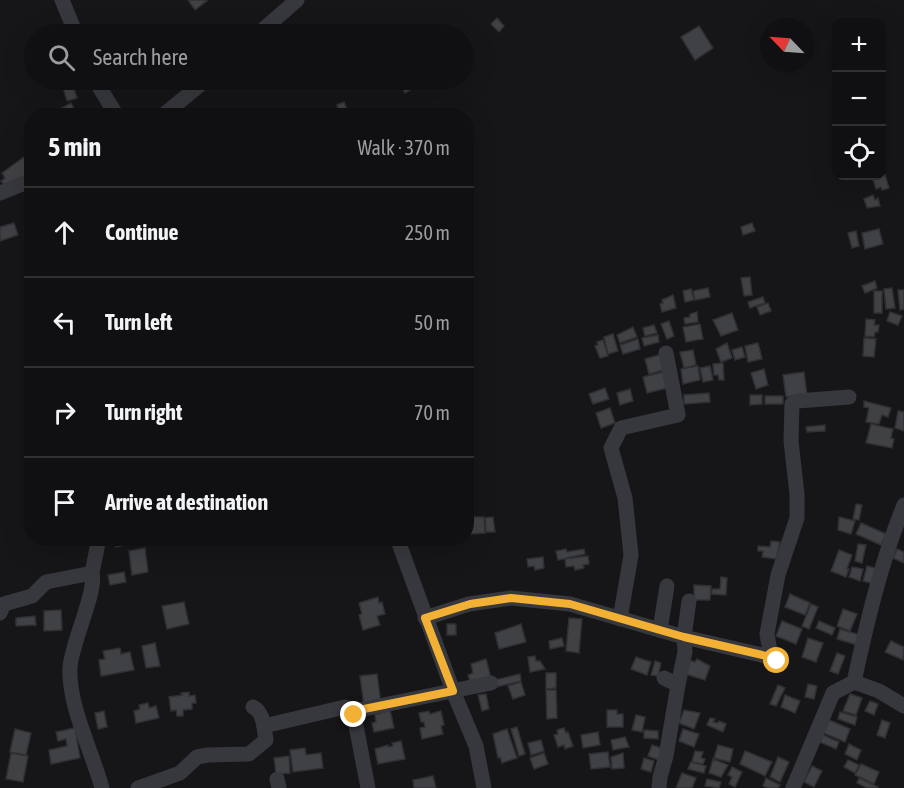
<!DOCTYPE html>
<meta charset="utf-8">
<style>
:root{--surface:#101012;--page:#19191b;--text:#f1f3f6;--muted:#9c9d9f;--line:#303032}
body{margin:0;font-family:"Asap Condensed",sans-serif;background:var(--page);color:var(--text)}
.controls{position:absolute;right:18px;top:18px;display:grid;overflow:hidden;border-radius:12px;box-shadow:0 6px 24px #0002}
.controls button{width:54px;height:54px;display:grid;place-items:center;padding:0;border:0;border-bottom:2px solid var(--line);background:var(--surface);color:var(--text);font:30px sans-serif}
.compass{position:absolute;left:760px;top:18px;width:54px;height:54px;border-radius:50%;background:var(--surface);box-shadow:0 6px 24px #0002;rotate:295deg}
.stop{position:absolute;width:18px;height:18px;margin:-14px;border:4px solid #f2b134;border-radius:50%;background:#fff}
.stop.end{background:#f2b134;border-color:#fff;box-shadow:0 2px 6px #0008}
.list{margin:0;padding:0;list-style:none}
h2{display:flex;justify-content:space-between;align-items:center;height:78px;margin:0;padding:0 24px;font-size:26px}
h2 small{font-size:20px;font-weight:400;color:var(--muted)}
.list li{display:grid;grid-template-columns:39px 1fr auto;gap:18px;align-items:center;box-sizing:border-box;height:90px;padding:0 24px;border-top:2px solid var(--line)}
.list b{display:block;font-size:22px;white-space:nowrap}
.list em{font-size:20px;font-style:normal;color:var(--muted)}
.icon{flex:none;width:33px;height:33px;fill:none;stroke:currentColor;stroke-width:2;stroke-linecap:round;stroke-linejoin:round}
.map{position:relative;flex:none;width:904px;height:788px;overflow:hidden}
.search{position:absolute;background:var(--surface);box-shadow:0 6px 24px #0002;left:24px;top:24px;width:450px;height:66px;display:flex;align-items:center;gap:15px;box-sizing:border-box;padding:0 21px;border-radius:33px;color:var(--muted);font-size:22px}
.panel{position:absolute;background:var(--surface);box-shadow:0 6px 24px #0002;left:24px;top:108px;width:450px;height:438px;border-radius:24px}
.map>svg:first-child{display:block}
.building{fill:#404145;stroke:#303034;stroke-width:1.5}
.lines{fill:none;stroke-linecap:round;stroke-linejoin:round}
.minor{stroke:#37383d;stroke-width:15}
.route{stroke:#f2b134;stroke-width:8}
</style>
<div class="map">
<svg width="904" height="788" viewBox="0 0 904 788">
<rect width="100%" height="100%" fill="#161618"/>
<!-- building -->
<g class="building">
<polygon points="188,0 208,0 195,10"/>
<polygon points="497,18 504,26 499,32 491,24"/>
<polygon points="699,26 713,48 695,60 681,37"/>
<polygon points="400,80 428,80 405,93 398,81"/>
<polygon points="73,85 77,98 67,101 63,88"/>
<polygon points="344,102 348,113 340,116 337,105"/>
<polygon points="71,103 78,116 49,116 49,115"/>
<polygon points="24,157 29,164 32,162 32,185 8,190 1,181 5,178 2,173"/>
<polygon points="885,175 889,188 882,190 881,187 876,189 872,176 878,176 879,177"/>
<polygon points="873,195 875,200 878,198 880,206 867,208 864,199"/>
<polygon points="14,223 18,235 0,241 0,227"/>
<polygon points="752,223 755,231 743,235 741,227"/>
<polygon points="879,229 883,244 865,249 862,233"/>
<polygon points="856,231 859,246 852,248 848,233"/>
<polygon points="750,277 752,295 744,296 741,278"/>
<polygon points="875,281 877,288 865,293 862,286"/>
<polygon points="708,288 710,297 695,300 693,291"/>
<polygon points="892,288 895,308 886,309 884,289"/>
<polygon points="691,289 694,300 685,302 683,291"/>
<polygon points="898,290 904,290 904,309 900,310"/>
<rect x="874" y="291" width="8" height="22"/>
<polygon points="673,295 676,308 662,312 660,304 663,303 662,300"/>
<polygon points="763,297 765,303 750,308 748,302"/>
<polygon points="768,303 771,311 760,315 757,307"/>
<polygon points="697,312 698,322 685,324 684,318 690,317 690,314"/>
<polygon points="890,312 902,316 898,325 887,321"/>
<polygon points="732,313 738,330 721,336 713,320"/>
<polygon points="866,319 875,320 874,325 879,325 878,332 875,332 874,337 865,336"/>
<polygon points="669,321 674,336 667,339 661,324"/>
<polygon points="700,324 703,339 686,342 683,327"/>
<polygon points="654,325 657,333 645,336 643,328"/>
<polygon points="633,327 637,337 620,343 617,335"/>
<polygon points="613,334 618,351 608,354 604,337"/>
<polygon points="658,335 659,342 644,346 642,338"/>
<polygon points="864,338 876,339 874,357 863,356"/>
<polygon points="638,339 640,349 623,354 620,345"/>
<polygon points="603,340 608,356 600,358 595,346 598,345 597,342"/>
<polygon points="727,343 732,358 721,362 716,349"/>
<polygon points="758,343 762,359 748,362 745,346"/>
<polygon points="742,347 745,357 735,360 732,350"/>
<polygon points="693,350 696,365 684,368 680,352"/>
<polygon points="662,354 667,369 649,374 645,359"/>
<polygon points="723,363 724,380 719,380 718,375 714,375 713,364"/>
<polygon points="698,366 700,380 683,384 681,369"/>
<polygon points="710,366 713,380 703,382 700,368"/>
<polygon points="764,369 768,385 756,389 751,373"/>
<polygon points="663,372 667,388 647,393 643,377"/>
<polygon points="804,372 807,395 786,397 783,375"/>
<polygon points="605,388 609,399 593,404 589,394"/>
<polygon points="630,389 633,401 620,405 617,393"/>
<polygon points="709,393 710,402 684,404 684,395"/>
<polygon points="750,395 762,395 762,404 750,405"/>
<rect x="765" y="396" width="18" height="8"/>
<polygon points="864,401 891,408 888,417 882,415 879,424 866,422 869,408 864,407"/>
<polygon points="610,408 615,423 601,428 596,413"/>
<polygon points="898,411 904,412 904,431 895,428"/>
<polygon points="871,424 893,429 891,438 894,439 892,448 866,443"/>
<polygon points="825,425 825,431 807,432 806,427"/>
<polygon points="856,504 862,505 859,520 853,519"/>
<polygon points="468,517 484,517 485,533 470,534"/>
<polygon points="493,517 495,532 486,532 485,518"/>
<polygon points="839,517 855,521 851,534 838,530"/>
<polygon points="861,523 886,534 881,545 856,534"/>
<polygon points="115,538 138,538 139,542 116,547"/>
<polygon points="771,541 780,542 776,559 762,557 763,551 758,551 758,546 770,547"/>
<polygon points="858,544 866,545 862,563 855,561"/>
<polygon points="145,548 148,572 132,575 129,551"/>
<polygon points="566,549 567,552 584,549 585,554 558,560 556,551"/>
<polygon points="897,549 904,552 904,563 893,558"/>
<polygon points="839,550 852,555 847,569 849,569 846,577 831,571"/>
<polygon points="588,556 589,564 583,565 584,568 575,570 574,566 566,567 565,559"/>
<polygon points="543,557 544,568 535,570 534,566 528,567 527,559"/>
<polygon points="867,566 879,569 875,584 863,581"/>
<polygon points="852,567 863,569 860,581 849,577"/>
<polygon points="124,572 126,582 110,585 108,575"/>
<polygon points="721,577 727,578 726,595 711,594 712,589 720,589"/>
<polygon points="694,585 711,586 710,600 694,600"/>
<polygon points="790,594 810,603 805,615 785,607"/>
<polygon points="378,597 379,603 382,602 385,614 377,616 380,625 363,630 359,615 362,614 359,603"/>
<polygon points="184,602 189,624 167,629 162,606"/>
<polygon points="811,604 818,607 809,629 802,626"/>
<polygon points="843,609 857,614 850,631 837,626"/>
<polygon points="61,610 62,630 44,631 44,611"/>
<polygon points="35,616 36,625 16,626 16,618"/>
<polygon points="569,618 582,619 579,653 566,651"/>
<polygon points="782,621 802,629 796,644 776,636"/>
<polygon points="819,621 835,628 832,635 816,628"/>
<rect x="447" y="624" width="9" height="11"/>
<polygon points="521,624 526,642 499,649 495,633"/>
<polygon points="840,629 860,635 857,645 837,639"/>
<polygon points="562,638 564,646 550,649 549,641"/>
<polygon points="808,638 823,643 816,662 802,657"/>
<polygon points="891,641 904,647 903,660 885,652"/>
<polygon points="155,643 160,666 146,668 142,646"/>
<polygon points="120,648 121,654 130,652 134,670 101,676 99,660 105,659 103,651"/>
<polygon points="837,653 845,656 838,674 830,671"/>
<polygon points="535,656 536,661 540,661 545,669 530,672 528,657"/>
<polygon points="636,657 651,662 647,675 631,669"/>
<polygon points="486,659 491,678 471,684 468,675 473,673 471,664"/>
<polygon points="697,659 710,666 705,680 685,674 689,660 695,662"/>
<polygon points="655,661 661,663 658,676 651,675"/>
<polygon points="546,673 556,673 556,688 546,689"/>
<polygon points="377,674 381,704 364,706 360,676"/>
<polygon points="520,674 521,681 496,687 495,680"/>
<polygon points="521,682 525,695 513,699 508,686"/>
<polygon points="808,684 817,686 814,699 805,697"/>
<polygon points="778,685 785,688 776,706 770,704"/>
<polygon points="546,690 556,690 557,718 547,719"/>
<polygon points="189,692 189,696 195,695 196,703 192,703 192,709 183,710 183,716 177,716 176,710 171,711 169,697 182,695 181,693"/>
<polygon points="486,694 489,709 482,711 478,695"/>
<polygon points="850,694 862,698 856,715 843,711"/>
<polygon points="785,695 800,701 795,713 781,707"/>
<polygon points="870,701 878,704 874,715 865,711"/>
<polygon points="148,703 149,708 156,706 159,718 136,723 134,711 140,709 139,705"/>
<polygon points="390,710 394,728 374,732 372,723 376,722 375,715"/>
<polygon points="607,710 617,710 617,714 623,714 623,727 607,727"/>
<polygon points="684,710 700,713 694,729 679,723"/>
<polygon points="104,711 107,727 98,729 95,713"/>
<polygon points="429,711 430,714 441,711 444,725 441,726 443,734 422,739 420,728 425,727 424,722 421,722 419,713"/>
<polygon points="840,712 857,717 855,725 838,719"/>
<polygon points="636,715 645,717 642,732 632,730"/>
<polygon points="710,718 715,719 713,722 718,723 719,721 726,724 723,732 707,725"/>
<polygon points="829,720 850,729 845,742 824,733"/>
<polygon points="882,720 890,723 885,738 877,735"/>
<polygon points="517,727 525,754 519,756 511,729"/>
<polygon points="75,728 80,758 51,764 49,750 67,746 66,739 58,741 56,732"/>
<polygon points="564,728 566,733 568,732 573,746 565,749 564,745 558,747 554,735 558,734 557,730"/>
<polygon points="15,729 31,733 26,755 10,752"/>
<polygon points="507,729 517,758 502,763 500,757 498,758 493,734"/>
<polygon points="683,729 699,734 694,747 679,741"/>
<polygon points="644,730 658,731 658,739 644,738"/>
<polygon points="598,732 600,745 583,748 581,735"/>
<polygon points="823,735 839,742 836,749 820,742"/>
<polygon points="625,737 629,747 613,750 611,740"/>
<polygon points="541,740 544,751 531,755 528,743"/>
<polygon points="401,741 405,759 378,764 375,749 388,745 388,747 393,746 392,743"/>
<polygon points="849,744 861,750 857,760 845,754"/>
<polygon points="652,745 661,748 661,761 648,756"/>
<polygon points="718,745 733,749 730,762 714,758"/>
<polygon points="305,748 306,755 321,753 323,768 293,772 290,750"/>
<polygon points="695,751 703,752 701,758 705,759 703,764 692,762"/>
<polygon points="745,751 772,762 765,776 740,764"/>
<polygon points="608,752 610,767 591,769 589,754"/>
<polygon points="11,753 28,756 23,782 6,779"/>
<polygon points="544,753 548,764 534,769 530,758"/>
<polygon points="623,753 624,768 612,769 611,757"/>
<polygon points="289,756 290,773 276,774 274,758"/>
<polygon points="778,757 789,762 780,782 770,777"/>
<polygon points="644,758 654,761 651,772 641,769"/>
<polygon points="713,759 728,765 721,777 709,773"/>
<polygon points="848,760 859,765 855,773 844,767"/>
<polygon points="691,762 706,766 704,773 688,769"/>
<polygon points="861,764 879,772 874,784 855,775"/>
<polygon points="812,766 822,771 814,787 804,782"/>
<polygon points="732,767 742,772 735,787 729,784 732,777 728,775"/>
<polygon points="682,773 696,778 692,788 676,788"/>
<polygon points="433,776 436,788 414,788 413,780"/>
<polygon points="766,778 780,785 778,788 768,788 763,786"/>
<polygon points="859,778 878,787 878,788 867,788 857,783"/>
<polygon points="707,779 721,782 719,788 705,786"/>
</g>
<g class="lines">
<!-- minor -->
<g class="minor">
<polyline points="62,0 76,34"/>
<polyline points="258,34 297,0"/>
<polyline points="95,80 117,116"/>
<polyline points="162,116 206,80"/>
<polyline points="0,193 32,180"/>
<polyline points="397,538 453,691 476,746 484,788"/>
<polyline points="92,573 99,538"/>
<polyline points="689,601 684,637 775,658"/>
<path d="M0 613 4 604 32 596 46 582 92 573C97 591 72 642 70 667 68 705 92 751 102 788"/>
<polyline points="425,618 469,604 511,598 570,604 684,637 685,652 678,685"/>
<polyline points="620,619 631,555 625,498 611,448 621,428 678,415 666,353"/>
<polyline points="660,630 667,586"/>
<polyline points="777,661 770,651 767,634 778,575 797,518 797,494 791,441 792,404 797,401 849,397"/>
<path d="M854 682C867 622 881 562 904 505"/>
<polyline points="264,726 345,707 354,715"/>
<polyline points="277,779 279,788"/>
<path d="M138 788 180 773 197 757 208 755 249 754 266 740C264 729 264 712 253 707"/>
<polyline points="368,788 354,715 359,710 491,683"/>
<polyline points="659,788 660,777 666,756 678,685 664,678"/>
<polyline points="793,788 833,693 854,682 879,691 904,706"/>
</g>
</g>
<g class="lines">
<!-- route -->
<polyline class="route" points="354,715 359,710 453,691 425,618 470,604 511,598 570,604 684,637 775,658 777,661"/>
</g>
</svg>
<div class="controls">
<button>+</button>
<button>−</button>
<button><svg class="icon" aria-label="locate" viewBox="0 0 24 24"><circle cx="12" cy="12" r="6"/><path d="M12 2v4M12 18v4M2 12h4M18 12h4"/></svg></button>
</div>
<svg class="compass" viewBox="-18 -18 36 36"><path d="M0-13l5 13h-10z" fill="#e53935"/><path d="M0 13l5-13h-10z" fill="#9c9d9f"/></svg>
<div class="stop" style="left:777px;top:661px"></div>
<div class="stop end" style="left:354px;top:715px"></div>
<div class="search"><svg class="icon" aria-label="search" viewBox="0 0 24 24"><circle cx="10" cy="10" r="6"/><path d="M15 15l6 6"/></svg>Search here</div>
<section class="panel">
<h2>5 min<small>Walk · 370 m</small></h2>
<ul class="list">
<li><svg class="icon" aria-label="ahead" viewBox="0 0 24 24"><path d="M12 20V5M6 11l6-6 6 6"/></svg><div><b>Continue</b></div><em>250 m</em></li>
<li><svg class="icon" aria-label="left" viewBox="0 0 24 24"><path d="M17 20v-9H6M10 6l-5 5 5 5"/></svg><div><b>Turn left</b></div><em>50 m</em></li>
<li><svg class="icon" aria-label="right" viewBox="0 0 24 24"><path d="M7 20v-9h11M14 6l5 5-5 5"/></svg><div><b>Turn right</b></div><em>70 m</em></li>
<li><svg class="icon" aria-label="arrive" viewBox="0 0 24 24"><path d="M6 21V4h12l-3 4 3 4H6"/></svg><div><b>Arrive at destination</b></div></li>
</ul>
</section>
</div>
